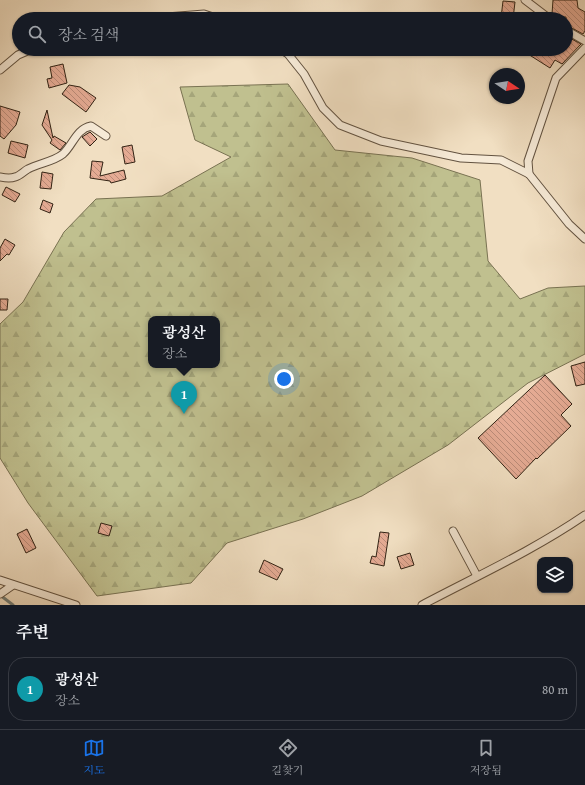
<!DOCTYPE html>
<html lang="ko">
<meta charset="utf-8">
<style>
:root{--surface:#171b24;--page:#20242c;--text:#f1f3f6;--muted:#9ea1a6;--line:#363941;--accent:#1a73e8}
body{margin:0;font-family:"Gentium Book Plus","Noto Serif KR",serif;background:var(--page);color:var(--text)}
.controls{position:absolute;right:12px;bottom:12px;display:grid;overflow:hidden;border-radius:8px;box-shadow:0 1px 3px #0004}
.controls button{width:36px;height:36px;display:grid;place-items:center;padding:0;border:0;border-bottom:1px solid var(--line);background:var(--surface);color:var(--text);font:20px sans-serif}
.compass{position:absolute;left:489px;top:68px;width:36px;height:36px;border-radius:50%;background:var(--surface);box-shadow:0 1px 3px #0004;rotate:102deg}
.you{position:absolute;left:284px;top:379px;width:14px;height:14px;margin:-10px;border:3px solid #fff;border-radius:50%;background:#1a73e8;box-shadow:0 0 0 6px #1a73e833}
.badge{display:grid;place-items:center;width:26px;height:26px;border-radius:50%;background:var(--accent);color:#fff;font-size:13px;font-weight:700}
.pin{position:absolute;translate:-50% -33px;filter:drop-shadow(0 1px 2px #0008)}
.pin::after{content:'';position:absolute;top:21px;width:14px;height:12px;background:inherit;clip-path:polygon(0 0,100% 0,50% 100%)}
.popup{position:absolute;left:148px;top:316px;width:72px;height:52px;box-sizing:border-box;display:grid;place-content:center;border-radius:8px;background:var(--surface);filter:drop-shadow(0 1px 3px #0005);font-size:13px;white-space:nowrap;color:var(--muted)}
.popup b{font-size:15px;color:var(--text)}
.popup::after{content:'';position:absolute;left:50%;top:100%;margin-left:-8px;border:8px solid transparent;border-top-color:var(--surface)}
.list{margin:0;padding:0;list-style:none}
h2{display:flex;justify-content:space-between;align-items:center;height:52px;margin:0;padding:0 16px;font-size:17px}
h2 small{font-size:13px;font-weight:400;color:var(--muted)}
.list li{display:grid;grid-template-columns:26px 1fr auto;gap:12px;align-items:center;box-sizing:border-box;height:64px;margin:0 8px 8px;padding:0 8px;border:1px solid var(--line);border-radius:16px}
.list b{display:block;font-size:15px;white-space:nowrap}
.list p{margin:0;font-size:13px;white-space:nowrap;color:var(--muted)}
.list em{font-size:13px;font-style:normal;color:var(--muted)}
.icon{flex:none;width:22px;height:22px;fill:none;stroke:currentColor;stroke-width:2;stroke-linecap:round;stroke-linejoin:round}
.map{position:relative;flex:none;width:585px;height:605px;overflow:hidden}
.search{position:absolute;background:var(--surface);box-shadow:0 1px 3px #0004;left:12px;right:12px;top:12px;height:44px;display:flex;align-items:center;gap:10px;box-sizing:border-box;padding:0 14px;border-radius:22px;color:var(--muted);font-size:15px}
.sheet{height:124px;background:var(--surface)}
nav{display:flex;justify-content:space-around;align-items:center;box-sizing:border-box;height:56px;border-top:1px solid var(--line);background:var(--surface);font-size:11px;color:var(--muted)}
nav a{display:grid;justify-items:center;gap:2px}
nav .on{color:var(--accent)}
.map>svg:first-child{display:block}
.forest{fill:url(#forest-firs);stroke:#797252;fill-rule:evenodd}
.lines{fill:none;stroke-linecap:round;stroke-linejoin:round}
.stream{stroke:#727e78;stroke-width:3}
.building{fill:url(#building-back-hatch);stroke:#322314}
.street-casing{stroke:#625240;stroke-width:9}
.street{stroke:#f6ead7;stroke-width:7}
</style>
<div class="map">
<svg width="585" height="605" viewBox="0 0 585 605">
<defs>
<pattern id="forest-firs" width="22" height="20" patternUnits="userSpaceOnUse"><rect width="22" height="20" fill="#c0c08f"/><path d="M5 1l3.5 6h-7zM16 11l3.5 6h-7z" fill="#a5a57a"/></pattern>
<pattern id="building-back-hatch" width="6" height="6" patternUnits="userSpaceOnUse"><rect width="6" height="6" fill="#e5ab94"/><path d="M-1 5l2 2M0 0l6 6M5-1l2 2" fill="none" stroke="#ba8b78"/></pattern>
</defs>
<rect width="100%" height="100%" fill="#f1dfc2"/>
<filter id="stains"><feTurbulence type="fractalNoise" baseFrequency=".005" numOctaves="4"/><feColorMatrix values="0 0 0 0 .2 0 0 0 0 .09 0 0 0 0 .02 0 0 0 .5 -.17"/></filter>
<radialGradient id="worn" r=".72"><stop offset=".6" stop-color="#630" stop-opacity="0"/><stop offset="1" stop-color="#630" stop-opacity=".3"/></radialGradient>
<!-- forest -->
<path class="forest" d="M288 84 335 150 412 158 480 180 488 261 520 299 548 288 585 286V354L528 383 448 445 362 496 303 519 227 543 191 583 97 596 28 503 0 458V324L23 302 64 232 96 199 162 196 231 157 195 140 180 87ZM151 319H217V365H151Z"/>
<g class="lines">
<!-- stream -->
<polyline class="stream" points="0,595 13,605"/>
</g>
<!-- building -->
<g class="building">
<polygon points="553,0 577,0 578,8 585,12 585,31 583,34 566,25 566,17 555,17 552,14"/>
<polygon points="503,1 515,2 513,19 501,18"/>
<polygon points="566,36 581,44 562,64 555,60 550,68 520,49 544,49 551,54 555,49 566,49"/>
<polygon points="63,64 67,83 49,88 47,79 52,78 50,67"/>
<polygon points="69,85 80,87 96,98 86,112 62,94"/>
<polygon points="0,106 20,112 16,125 4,139 0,136"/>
<polygon points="47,110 53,138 54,136 66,143 60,150 50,143 52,140 42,125"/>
<polygon points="90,132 97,139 90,146 82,137"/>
<polygon points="11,141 28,145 25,158 8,153"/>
<polygon points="132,145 135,162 125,164 122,147"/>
<polygon points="92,161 103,162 100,176 124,170 126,179 111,183 110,181 90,178"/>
<polygon points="42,172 53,174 51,189 40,188"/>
<polygon points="6,187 20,194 15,202 2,195"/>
<polygon points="43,200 53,204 50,213 40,209"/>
<polygon points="5,239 15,245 9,255 7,254 0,261 0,248"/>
<polygon points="0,299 8,299 7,310 0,310"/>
<polygon points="585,362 585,384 576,386 571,366"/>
<polygon points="545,375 572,404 561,415 571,426 537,459 536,458 516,479 478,438"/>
<polygon points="101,523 112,526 109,536 98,533"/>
<polygon points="27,529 36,548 26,553 17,534"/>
<polygon points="380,532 389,533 384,566 370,563 372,556 376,557"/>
<polygon points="410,553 414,565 401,569 397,557"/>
<polygon points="264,560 283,569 277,580 259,572"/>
</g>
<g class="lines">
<!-- street casing -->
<g class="street-casing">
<g id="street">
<polyline points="525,0 550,19"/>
<polyline points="142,19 204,14 219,19"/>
<polyline points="566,30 585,41"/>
<polyline points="280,49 288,54 304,74 323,108 340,125 381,141 461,158 501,160 529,174 569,224 585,239"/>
<polyline points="0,70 18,55 32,49"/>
<polyline points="529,174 528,161 556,78 585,48"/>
<path d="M0 177C5 178 10 179 15 177 20 176 24 171 28 169 39 163 53 162 63 154 73 145 76 129 91 126L106 136"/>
<polyline points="453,531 477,576"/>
<polyline points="0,580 76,605"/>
<polyline points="0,594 13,585"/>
<path d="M422 605C477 576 534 550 585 515"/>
</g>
</g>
<!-- street -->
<use href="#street" class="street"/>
</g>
<rect width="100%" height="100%" filter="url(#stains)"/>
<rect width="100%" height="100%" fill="url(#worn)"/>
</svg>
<div class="controls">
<button><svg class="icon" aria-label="layers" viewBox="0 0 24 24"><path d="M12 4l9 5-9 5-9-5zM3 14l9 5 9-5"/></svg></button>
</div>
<svg class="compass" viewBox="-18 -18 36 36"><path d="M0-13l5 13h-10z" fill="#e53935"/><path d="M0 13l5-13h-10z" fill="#9ea1a6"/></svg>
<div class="you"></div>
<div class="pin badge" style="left:184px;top:414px;background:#0f9aa8">1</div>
<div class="popup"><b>광성산</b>장소</div>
<div class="search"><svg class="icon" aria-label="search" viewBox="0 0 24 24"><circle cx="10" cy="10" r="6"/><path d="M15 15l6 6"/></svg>장소 검색</div>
</div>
<section class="sheet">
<h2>주변<small></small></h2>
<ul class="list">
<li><span class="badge" style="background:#0f9aa8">1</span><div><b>광성산</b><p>장소</p></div><em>80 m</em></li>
</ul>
</section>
<nav>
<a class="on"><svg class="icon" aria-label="map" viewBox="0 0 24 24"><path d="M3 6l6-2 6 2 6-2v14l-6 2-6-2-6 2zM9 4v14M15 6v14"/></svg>지도</a>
<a><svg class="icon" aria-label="directions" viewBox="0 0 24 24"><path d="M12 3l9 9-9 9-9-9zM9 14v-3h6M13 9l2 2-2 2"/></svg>길찾기</a>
<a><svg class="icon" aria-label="saved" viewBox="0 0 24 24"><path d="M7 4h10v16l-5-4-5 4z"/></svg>저장됨</a>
</nav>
